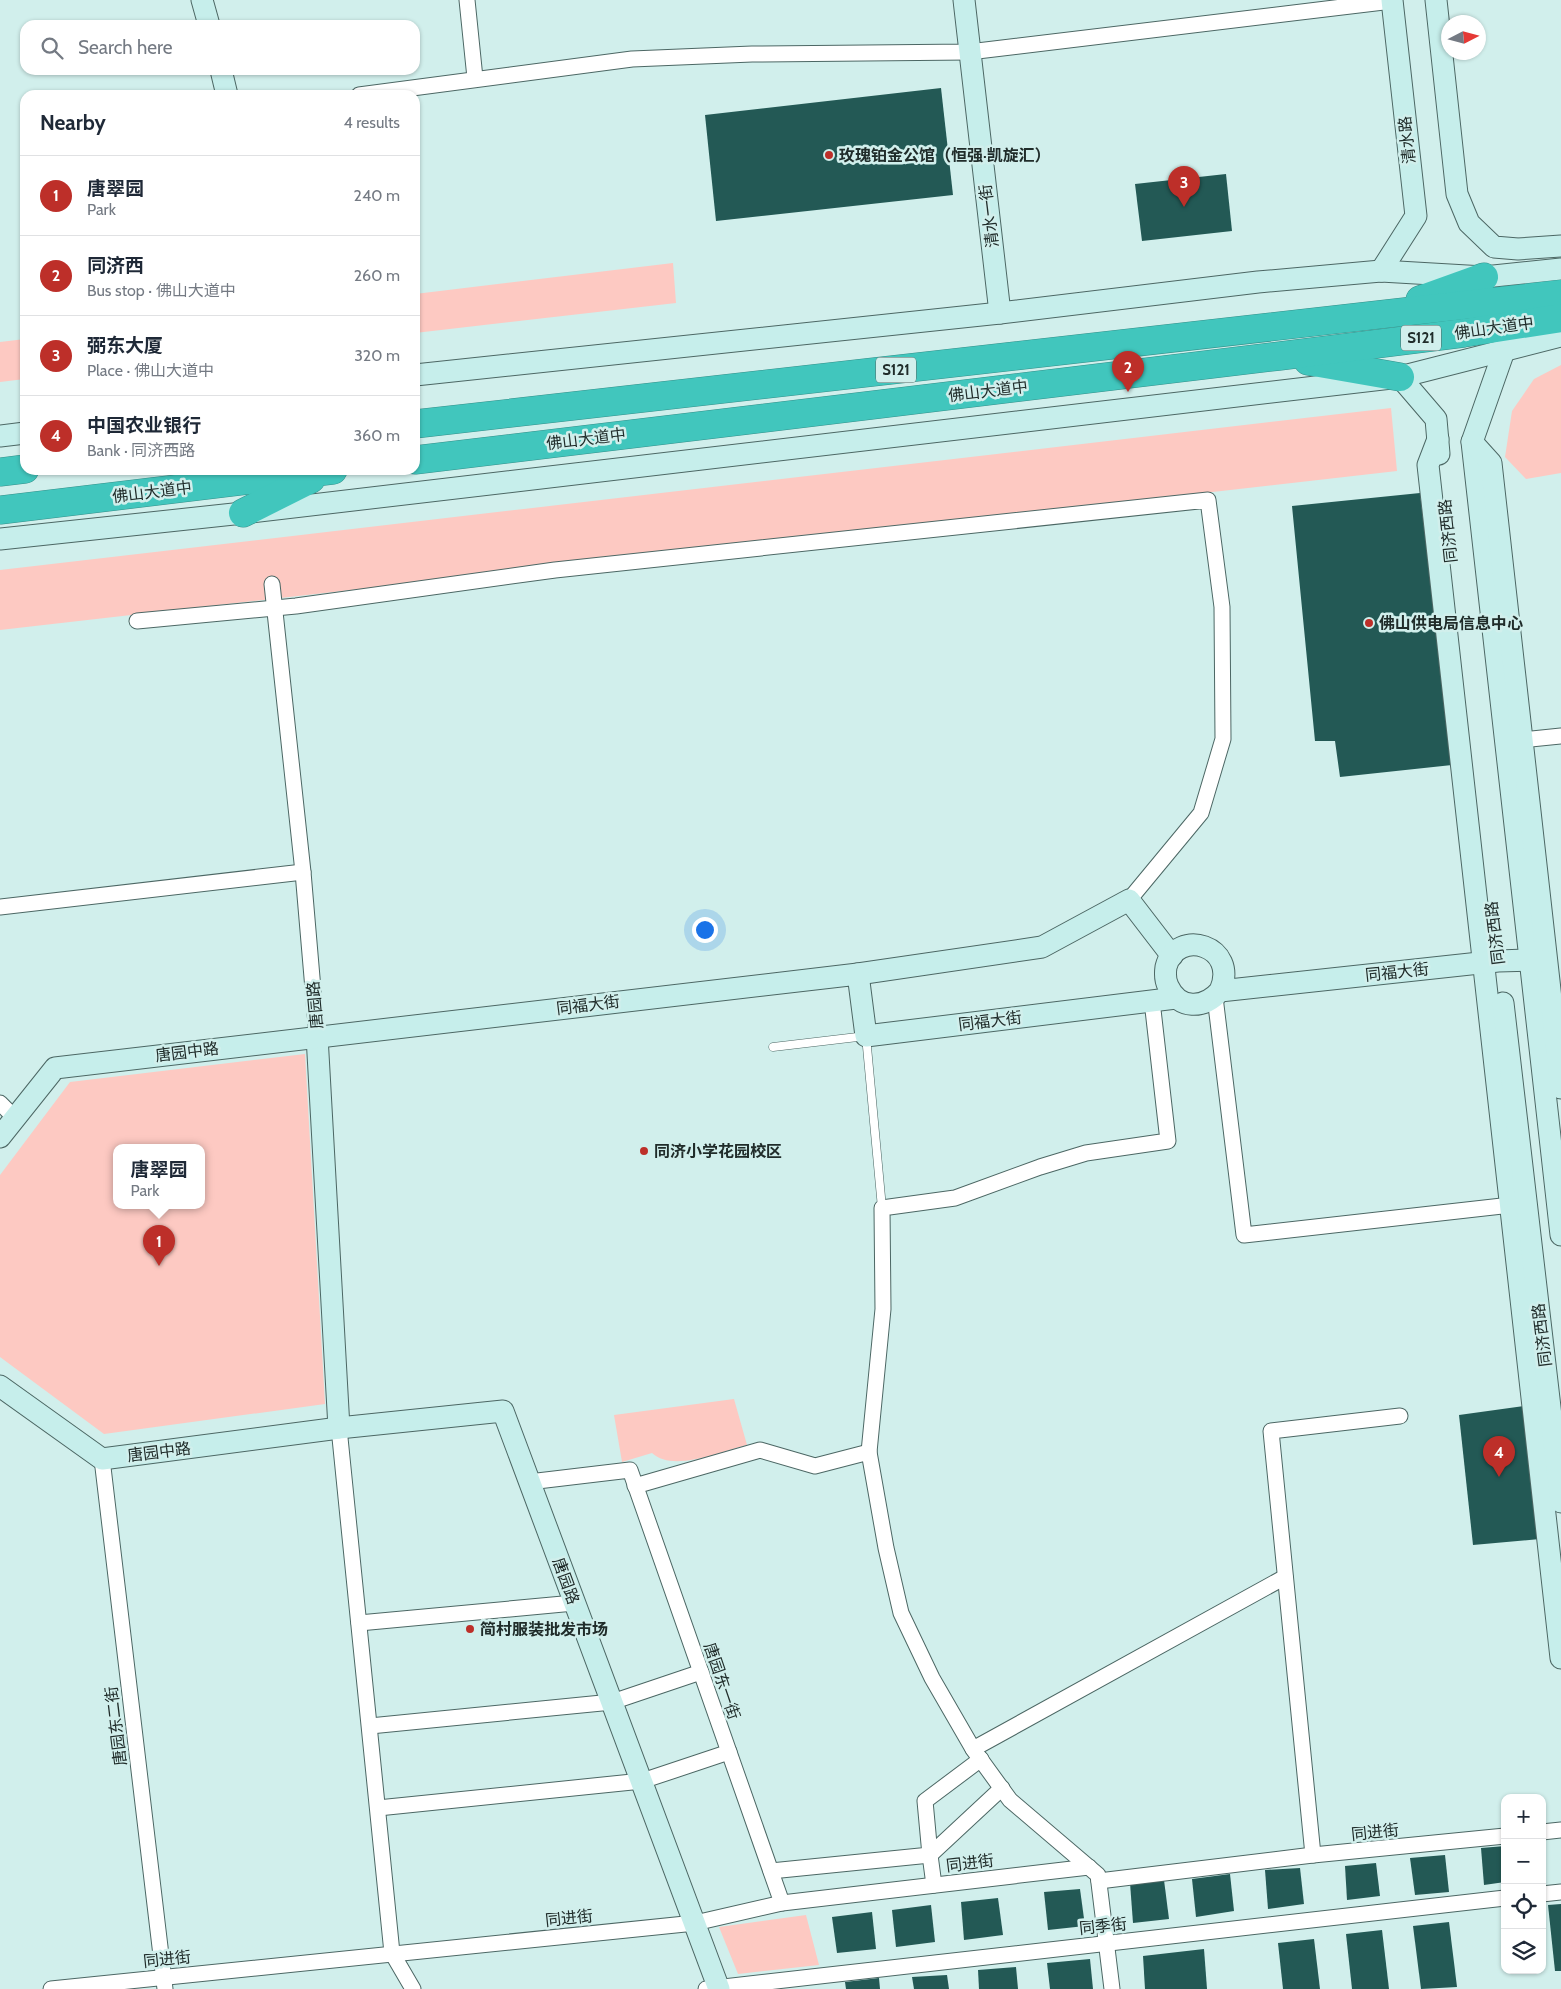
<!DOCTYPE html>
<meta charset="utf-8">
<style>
:root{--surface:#fff;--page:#f6f6f7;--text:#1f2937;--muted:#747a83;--line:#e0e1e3;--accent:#bd2f29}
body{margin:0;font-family:Cabin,"Noto Sans SC",sans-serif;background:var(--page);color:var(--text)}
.controls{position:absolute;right:15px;bottom:15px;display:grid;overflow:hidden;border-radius:10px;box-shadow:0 1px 4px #0004}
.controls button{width:45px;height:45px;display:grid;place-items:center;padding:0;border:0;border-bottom:1px solid var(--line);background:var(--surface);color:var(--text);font:25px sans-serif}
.compass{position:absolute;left:1441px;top:15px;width:45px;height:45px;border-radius:50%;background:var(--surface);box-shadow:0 1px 4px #0004;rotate:84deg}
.you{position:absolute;left:704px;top:929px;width:18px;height:18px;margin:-12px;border:4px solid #fff;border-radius:50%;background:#1a73e8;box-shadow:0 0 0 8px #1a73e833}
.badge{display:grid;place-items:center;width:32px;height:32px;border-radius:50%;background:var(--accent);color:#fff;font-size:16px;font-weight:700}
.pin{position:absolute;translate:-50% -41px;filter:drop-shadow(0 1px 2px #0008)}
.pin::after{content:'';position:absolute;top:26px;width:18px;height:15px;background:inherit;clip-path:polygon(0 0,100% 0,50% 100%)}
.popup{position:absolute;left:113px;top:1144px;width:92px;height:65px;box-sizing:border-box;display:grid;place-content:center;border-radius:10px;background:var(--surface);filter:drop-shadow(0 1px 4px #0005);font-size:16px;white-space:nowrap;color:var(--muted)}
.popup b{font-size:19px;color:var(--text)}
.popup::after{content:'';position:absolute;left:50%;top:100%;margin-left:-10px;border:10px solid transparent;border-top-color:var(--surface)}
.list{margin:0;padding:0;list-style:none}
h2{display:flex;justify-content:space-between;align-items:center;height:65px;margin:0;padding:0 20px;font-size:21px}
h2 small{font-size:16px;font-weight:400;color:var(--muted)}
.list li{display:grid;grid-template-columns:32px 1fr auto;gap:15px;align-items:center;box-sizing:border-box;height:80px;padding:0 20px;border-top:1px solid var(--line)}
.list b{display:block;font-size:19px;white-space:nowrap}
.list p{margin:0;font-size:16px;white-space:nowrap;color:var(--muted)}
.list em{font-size:16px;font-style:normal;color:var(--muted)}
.icon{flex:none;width:28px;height:28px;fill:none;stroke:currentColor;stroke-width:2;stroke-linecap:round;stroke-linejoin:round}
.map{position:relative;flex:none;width:1561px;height:1989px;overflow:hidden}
.search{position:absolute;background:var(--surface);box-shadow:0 1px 4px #0004;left:20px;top:20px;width:400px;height:55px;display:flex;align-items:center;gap:12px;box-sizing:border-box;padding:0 18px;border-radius:15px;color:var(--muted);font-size:19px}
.panel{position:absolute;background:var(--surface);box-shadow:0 1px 4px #0004;left:20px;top:90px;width:400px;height:385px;border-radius:15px}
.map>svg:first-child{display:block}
.green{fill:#fdc9c2;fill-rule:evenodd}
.building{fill:#235955}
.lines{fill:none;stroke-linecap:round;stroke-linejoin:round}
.lane-casing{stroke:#4c6764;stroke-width:9}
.street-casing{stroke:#4c6764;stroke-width:17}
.secondary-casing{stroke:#4c6764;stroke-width:23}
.highway-casing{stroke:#35908a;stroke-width:29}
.lane{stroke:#fff;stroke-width:8}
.street{stroke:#fff;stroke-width:15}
.secondary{stroke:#c6eeeb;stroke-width:21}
.highway{stroke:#41c6bd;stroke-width:28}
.poi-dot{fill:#bd2f29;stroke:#d1efec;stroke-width:2}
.labels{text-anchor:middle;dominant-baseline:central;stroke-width:5;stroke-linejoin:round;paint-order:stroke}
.shield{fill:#d1efec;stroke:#556664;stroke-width:1}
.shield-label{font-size:15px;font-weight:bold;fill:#202c2a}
.street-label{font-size:16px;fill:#202c2a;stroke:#d1efec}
.poi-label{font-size:16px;font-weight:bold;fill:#202c2a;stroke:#d1efec;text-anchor:start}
</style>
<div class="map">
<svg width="1561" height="1989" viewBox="0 0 1561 1989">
<rect width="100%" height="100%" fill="#d1efec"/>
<!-- green -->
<g class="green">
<polygon points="673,263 676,303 415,333 415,294"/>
<polygon points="25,339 25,379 0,382 0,342"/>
<polygon points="1561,365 1561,473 1526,479 1505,457 1512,411 1534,379"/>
<polygon points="1391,408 1397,471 0,630 0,570"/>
<path d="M305 1054 325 1404 104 1434 0 1357V1175L70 1082ZM202 1147V1205H116V1147Z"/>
<path d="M734 1399 747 1445C722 1451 673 1473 652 1453L622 1462 614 1415Z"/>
<polygon points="806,1915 819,1965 738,1974 719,1927"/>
</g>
<!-- building -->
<g class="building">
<polygon points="941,88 953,195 716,221 705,115"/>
<polygon points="1226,174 1232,231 1142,241 1135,184"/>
<polygon points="1420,493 1452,765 1340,777 1335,741 1315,741 1292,506"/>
<polygon points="1524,1406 1540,1539 1473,1545 1459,1415"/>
<polygon points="1505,1846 1505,1882 1484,1885 1481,1848"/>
<polygon points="1445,1855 1449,1892 1415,1895 1410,1858"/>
<polygon points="1376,1863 1380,1896 1347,1900 1345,1866"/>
<polygon points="1300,1868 1304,1904 1268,1909 1265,1870"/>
<polygon points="1230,1874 1234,1911 1196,1917 1192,1879"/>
<polygon points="1164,1880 1169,1919 1133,1923 1130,1883"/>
<polygon points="1080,1889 1085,1926 1048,1930 1044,1892"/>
<polygon points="998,1898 1003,1935 964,1940 961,1902"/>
<polygon points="1561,1904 1561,1971 1555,1971 1548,1905"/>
<polygon points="931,1905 935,1942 896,1947 892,1910"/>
<polygon points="872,1912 876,1949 837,1953 832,1917"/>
<polygon points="1449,1922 1457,1987 1421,1989 1413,1926"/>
<polygon points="1382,1930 1389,1989 1352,1989 1346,1934"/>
<polygon points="1314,1939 1320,1989 1283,1989 1278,1943"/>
<polygon points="1204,1949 1207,1989 1145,1989 1143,1956"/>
<polygon points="1090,1959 1093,1989 1050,1989 1047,1963"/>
<polygon points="1016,1967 1018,1989 979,1989 978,1970"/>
<polygon points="947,1975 949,1989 914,1989 912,1977"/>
<polygon points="879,1978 880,1989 846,1989 845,1982"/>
</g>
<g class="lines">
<!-- lane casing -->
<g class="lane-casing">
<polyline id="lane" points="773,1047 866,1036 882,1208"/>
</g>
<!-- street casing -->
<g class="street-casing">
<g id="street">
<polyline points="467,0 475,78"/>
<polyline points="359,95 632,59 752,54 969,52 1392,1"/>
<polyline points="272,584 303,872 317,1036"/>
<polyline points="137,621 296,606 555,570 1208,500 1222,607 1223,739 1201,813 1129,900"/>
<polyline points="1522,740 1561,736"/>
<polyline points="0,907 303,872"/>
<polyline points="1215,997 1244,1235 1511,1205"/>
<polyline points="0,1103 15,1118"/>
<polyline points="339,1428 392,1953 413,1989"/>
<polyline points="102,1459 165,1989"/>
<polyline points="529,1482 630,1470 782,1903"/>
<polyline points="635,1486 760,1450 815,1466 869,1452"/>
<polyline points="359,1623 574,1603"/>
<polyline points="370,1726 612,1702 701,1672"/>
<polyline points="973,1749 1285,1577"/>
<polyline points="378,1808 642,1781 729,1752"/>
<polyline points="1542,1832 1561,1830"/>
<polyline points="1313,1855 1271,1431 1400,1416"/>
<polyline points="771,1871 930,1855 925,1801 981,1759"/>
<polyline points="1099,1881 1313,1855 1505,1836"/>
<polyline points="934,1885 930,1855 1002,1788"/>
<polyline points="1542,1894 1561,1892"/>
<polyline points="51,1989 695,1923 782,1903 1089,1867"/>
<polyline points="706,1989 1505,1898"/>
<polyline points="1112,1989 1098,1875 1010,1800 973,1749 932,1678 901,1613 886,1548 869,1452 883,1309 882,1208 955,1198 1040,1167 1086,1153 1168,1141 1152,1001"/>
</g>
</g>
<!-- secondary casing -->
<g class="secondary-casing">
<g id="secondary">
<polyline points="202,0 209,25"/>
<polyline points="964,0 1000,313"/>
<polyline points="1436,0 1457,194 1469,223 1494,247 1518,249 1561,246"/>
<polyline points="221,70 227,95"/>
<polyline points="1381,271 1416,216 1392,0"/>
<polyline points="1504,351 1472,442 1561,1235"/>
<polyline points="415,375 1000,313 1258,282 1381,271 1484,277 1561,269"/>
<polyline points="1400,377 1436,419 1439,454"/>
<polyline points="0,436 25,433"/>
<polyline points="1438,439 1428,465 1561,1658"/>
<polyline points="1472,442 1491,463 1561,1088"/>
<polyline points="0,539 243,513 1400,377 1561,336"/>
<polyline points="858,974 1042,947 1129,900 1172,956"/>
<path d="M1220 991C1240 945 1176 927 1166 967 1165 974 1165 980 1168 986 1179 1010 1204 1009 1220 991L1498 961 1530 960 1544 961"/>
<polyline points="1503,1003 1561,1502"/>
<polyline points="317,1036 339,1428"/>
<polyline points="0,1137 55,1068 858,974 866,1036 1176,998"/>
<polyline points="0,1386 102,1459 339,1428 503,1411 719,1989"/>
</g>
</g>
<!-- highway casing -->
<g class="highway-casing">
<g id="highway">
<polyline points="1420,300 1484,277"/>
<polyline points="1308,361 1400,377"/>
<polyline points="415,424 1561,294"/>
<polyline points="415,460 1280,356 1464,333 1561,318"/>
<polyline points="0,472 25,469"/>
<polyline points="0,510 333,470"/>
<polyline points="243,513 311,479"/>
</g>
</g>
<!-- lane -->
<use href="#lane" class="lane"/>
<!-- street -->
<use href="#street" class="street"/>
<!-- secondary -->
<use href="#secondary" class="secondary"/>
<!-- highway -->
<use href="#highway" class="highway"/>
</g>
<!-- markers -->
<g class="poi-dot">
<circle cx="829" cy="155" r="5"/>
<circle cx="1369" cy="623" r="5"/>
<circle cx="644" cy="1151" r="5"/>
<circle cx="470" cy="1629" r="5"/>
</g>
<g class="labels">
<!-- shield labels -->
<g class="shield">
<rect x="1401" y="325.5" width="40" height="25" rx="4"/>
<rect x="876" y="357.5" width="40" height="25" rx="4"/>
</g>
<g class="shield-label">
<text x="1421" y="338">S121</text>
<text x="896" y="370">S121</text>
</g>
<!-- street labels -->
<g class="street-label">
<text transform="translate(1407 140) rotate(-96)">清水路</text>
<text transform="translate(989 216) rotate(-97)">清水一街</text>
<text transform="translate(1494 328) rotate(-8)">佛山大道中</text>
<text transform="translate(988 391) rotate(-7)">佛山大道中</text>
<text transform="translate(586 439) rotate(-7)">佛山大道中</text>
<text transform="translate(152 492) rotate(-7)">佛山大道中</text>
<text transform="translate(1448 531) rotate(-96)">同济西路</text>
<text transform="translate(1495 933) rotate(-97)">同济西路</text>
<text transform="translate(1397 972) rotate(-6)">同福大街</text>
<text transform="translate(315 1005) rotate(-95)">唐园路</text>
<text transform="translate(588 1005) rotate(-7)">同福大街</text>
<text transform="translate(990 1021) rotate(-7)">同福大街</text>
<text transform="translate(187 1052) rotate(-7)">唐园中路</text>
<text transform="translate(1542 1335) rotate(-97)">同济西路</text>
<text transform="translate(159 1452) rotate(-7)">唐园中路</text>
<text transform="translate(566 1581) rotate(70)">唐园路</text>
<text transform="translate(722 1681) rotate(71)">唐园东一街</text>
<text transform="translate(116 1726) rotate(-97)">唐园东二街</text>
<text transform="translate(1375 1832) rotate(-6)">同进街</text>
<text transform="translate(970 1863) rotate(-7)">同进街</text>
<text transform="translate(569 1918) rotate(-6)">同进街</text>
<text transform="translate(1103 1926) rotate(-6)">同季街</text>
<text transform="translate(167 1959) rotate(-6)">同进街</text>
</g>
<!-- poi labels -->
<g class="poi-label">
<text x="839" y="155">玫瑰铂金公馆（恒强·凯旋汇）</text>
<text x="1379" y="623">佛山供电局信息中心</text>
<text x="654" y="1151">同济小学花园校区</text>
<text x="480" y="1629">简村服装批发市场</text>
</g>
</g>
</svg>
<div class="controls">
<button>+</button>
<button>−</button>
<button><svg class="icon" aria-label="locate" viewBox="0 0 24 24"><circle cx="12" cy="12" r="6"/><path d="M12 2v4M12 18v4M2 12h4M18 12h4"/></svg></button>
<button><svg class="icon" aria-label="layers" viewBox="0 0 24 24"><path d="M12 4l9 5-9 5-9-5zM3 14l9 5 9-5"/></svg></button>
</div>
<svg class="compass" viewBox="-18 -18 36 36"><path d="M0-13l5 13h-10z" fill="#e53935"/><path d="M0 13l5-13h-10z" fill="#747a83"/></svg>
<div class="you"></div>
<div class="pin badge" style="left:159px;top:1266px">1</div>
<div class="popup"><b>唐翠园</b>Park</div>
<div class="pin badge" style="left:1128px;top:392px">2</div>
<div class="pin badge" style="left:1184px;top:207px">3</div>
<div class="pin badge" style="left:1499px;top:1477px">4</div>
<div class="search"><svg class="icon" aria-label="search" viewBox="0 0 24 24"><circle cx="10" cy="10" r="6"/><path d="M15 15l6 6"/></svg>Search here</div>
<section class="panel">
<h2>Nearby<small>4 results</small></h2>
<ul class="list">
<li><span class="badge">1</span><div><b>唐翠园</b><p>Park</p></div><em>240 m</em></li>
<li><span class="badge">2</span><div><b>同济西</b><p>Bus stop · 佛山大道中</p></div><em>260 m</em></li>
<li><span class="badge">3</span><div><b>弼东大厦</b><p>Place · 佛山大道中</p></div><em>320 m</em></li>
<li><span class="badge">4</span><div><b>中国农业银行</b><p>Bank · 同济西路</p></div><em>360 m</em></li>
</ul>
</section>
</div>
